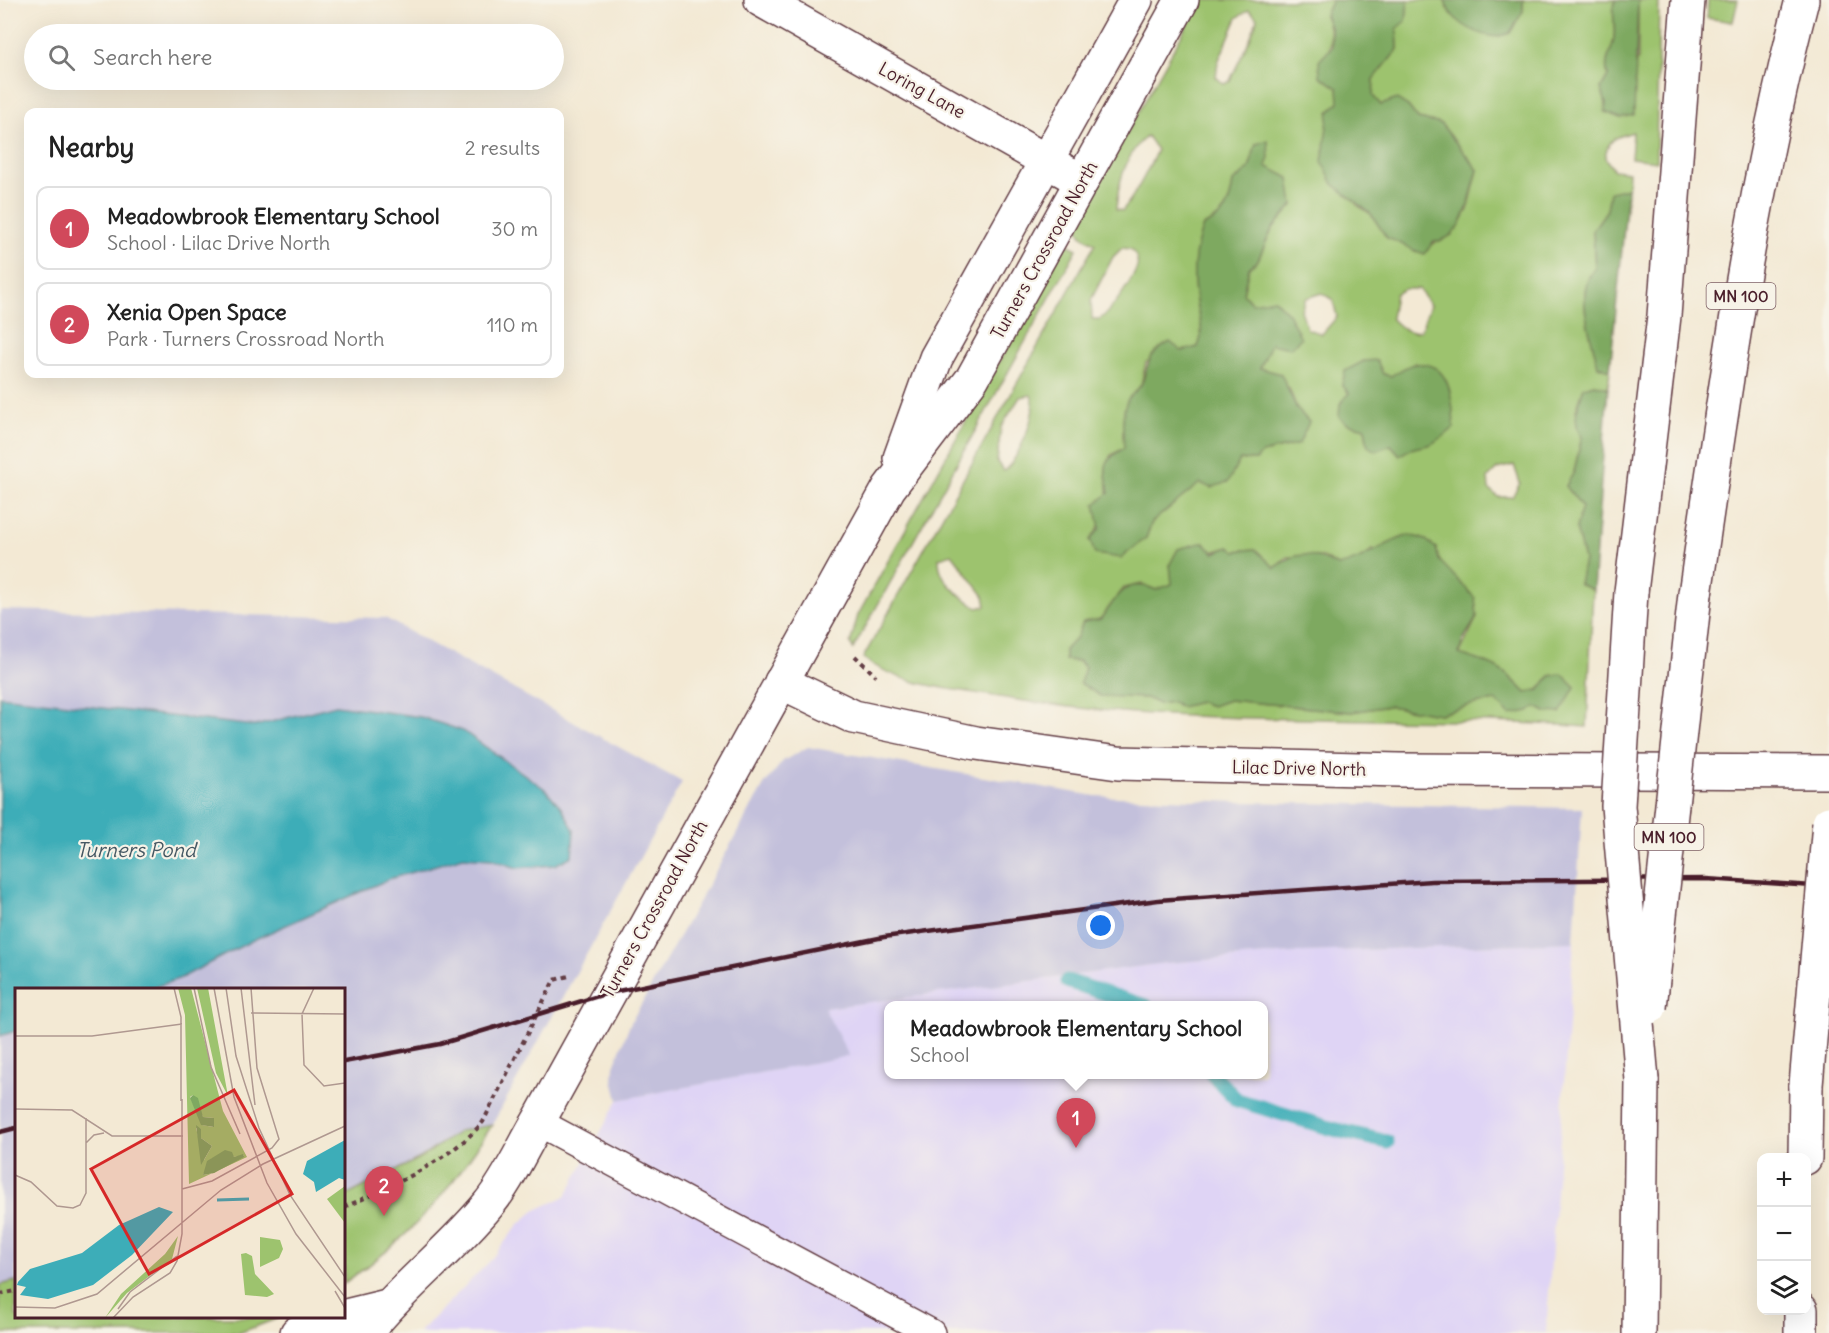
<!DOCTYPE html>
<meta charset="utf-8">
<style>
:root{--surface:#fff;--page:#f2f2f2;--text:#222;--muted:#767676;--line:#e0e0e0;--accent:#d1495b}
body{margin:0;font-family:Delius,sans-serif;background:var(--page);color:var(--text)}
.controls{position:absolute;right:18px;bottom:18px;display:grid;overflow:hidden;border-radius:12px;box-shadow:0 6px 24px #0002}
.controls button{width:54px;height:54px;display:grid;place-items:center;padding:0;border:0;border-bottom:2px solid var(--line);background:var(--surface);color:var(--text);font:30px sans-serif}
.you{position:absolute;left:1101px;top:926px;width:21px;height:21px;margin:-15px;border:4px solid #fff;border-radius:50%;background:#1a73e8;box-shadow:0 0 0 9px #1a73e833}
.badge{display:grid;place-items:center;width:39px;height:39px;border-radius:50%;background:var(--accent);color:#fff;font-size:20px;font-weight:700}
.pin{position:absolute;translate:-50% -50px;filter:drop-shadow(0 2px 3px #0008)}
.pin::after{content:'';position:absolute;top:32px;width:21px;height:18px;background:inherit;clip-path:polygon(0 0,100% 0,50% 100%)}
.popup{position:absolute;left:884px;top:1001px;width:384px;height:78px;box-sizing:border-box;display:grid;place-content:center;border-radius:12px;background:var(--surface);filter:drop-shadow(0 2px 4px #0005);font-size:20px;white-space:nowrap;color:var(--muted)}
.popup b{font-size:22px;color:var(--text)}
.popup::after{content:'';position:absolute;left:50%;top:100%;margin-left:-12px;border:12px solid transparent;border-top-color:var(--surface)}
.list{margin:0;padding:0;list-style:none}
h2{display:flex;justify-content:space-between;align-items:center;height:78px;margin:0;padding:0 24px;font-size:26px}
h2 small{font-size:20px;font-weight:400;color:var(--muted)}
.list li{display:grid;grid-template-columns:39px 1fr auto;gap:18px;align-items:center;box-sizing:border-box;height:84px;margin:0 12px 12px;padding:0 12px;border:2px solid var(--line);border-radius:12px}
.list b{display:block;font-size:22px;white-space:nowrap}
.list p{margin:0;font-size:20px;white-space:nowrap;color:var(--muted)}
.list em{font-size:20px;font-style:normal;color:var(--muted)}
.icon{flex:none;width:33px;height:33px;fill:none;stroke:currentColor;stroke-width:2;stroke-linecap:round;stroke-linejoin:round}
.map{position:relative;flex:none;width:1829px;height:1333px;overflow:hidden}
.search{position:absolute;background:var(--surface);box-shadow:0 6px 24px #0002;left:24px;top:24px;width:540px;height:66px;display:flex;align-items:center;gap:15px;box-sizing:border-box;padding:0 21px;border-radius:33px;color:var(--muted);font-size:22px}
.panel{position:absolute;background:var(--surface);box-shadow:0 6px 24px #0002;left:24px;top:108px;width:540px;height:270px;border-radius:12px}
.map>svg:first-child{display:block}
.built{fill:#dfd4f5;fill-rule:evenodd}
.industrial{fill:#c3c0db}
.green{fill:#9dc36e;stroke:#74714c;stroke-width:1.5;fill-rule:evenodd}
.forest{fill:#7ea961;stroke:#646446;stroke-width:1.5}
.water{fill:#3dadb8;stroke:#446672;stroke-width:1.5}
.lines{fill:none;stroke-linecap:round;stroke-linejoin:round}
.stream{stroke:#3dadb8;stroke-width:15}
.lane-casing{stroke:#633d44;stroke-width:30}
.street-casing{stroke:#633d44;stroke-width:36}
.secondary-casing{stroke:#633d44;stroke-width:36}
.highway-casing{stroke:#633d44;stroke-width:36}
.path{stroke:#633d44;stroke-width:4;stroke-dasharray:4.5 4.5;stroke-linecap:butt}
.lane{stroke:#fff;stroke-width:27}
.street{stroke:#fff;stroke-width:33}
.secondary{stroke:#fff;stroke-width:33}
.highway{stroke:#fff;stroke-width:33}
.rail{stroke:#4a1f2b;stroke-width:4.5}
.highway-bridge-casing{stroke:#633d44;stroke-width:36;stroke-linecap:butt}
.highway-bridge{stroke:#fff;stroke-width:33}
.labels{text-anchor:middle;dominant-baseline:central;stroke-width:4.5;stroke-linejoin:round;paint-order:stroke}
.shield{fill:#f7f3e8;stroke:#7e5f64;stroke-width:1.5}
.shield-label{font-size:16px;font-weight:bold;fill:#4a1f2b}
.street-label{font-size:18px;fill:#4a1f2b;stroke:#f7f3e8}
.water-label{font-size:20px;font-style:italic;fill:#455863;stroke:#f7f3e8}
.inset-river{fill:none;stroke:#3dadb8;stroke-width:3}
.inset-road{fill:none;stroke:#af9890;stroke-width:1.5}
.view{fill:#d62828;fill-opacity:0.15;stroke:#d62828;stroke-width:3}
.inset-edge{fill:none;stroke:#4a1f2b;stroke-width:3}
</style>
<div class="map">
<svg width="1829" height="1333" viewBox="0 0 1829 1333">
<rect width="100%" height="100%" fill="#f7f3e8"/>
<filter id="ink" filterUnits="userSpaceOnUse"><feTurbulence type="fractalNoise" baseFrequency=".0167" numOctaves="2"/><feDisplacementMap in="SourceGraphic" scale="12" xChannelSelector="R" yChannelSelector="G"/><feConvolveMatrix kernelMatrix="1 2 1 2 8 2 1 2 1" color-interpolation-filters="sRGB"/></filter>
<filter id="wash" filterUnits="userSpaceOnUse"><feTurbulence type="fractalNoise" baseFrequency=".008" numOctaves="4" result="noise"/><feDisplacementMap in="SourceGraphic" scale="24" xChannelSelector="R" yChannelSelector="G"/><feGaussianBlur stdDeviation="1.35" result="paint"/><feColorMatrix in="noise" values="0 0 0 0 0 0 0 0 0 0 0 0 0 0 0 0 0 1.4 0 .05"/><feComposite in="paint" operator="in"/></filter>
<g filter="url(#wash)">
<rect width="100%" height="100%" fill="#f3e9d4"/>
<!-- built -->
<path class="built" d="M1574 942 1546 1333H418L489 1262 519 1224 534 1211 566 1196 618 1100 848 1056 823 1008 1166 963 1305 952ZM888 1006H1264V1074H888Z"/>
<!-- industrial -->
<g class="industrial">
<polygon points="0,610 385,618 682,782 492,1125 460,1131 420,1158 344,1197 344,990 16,990 16,1281 0,1285"/>
<polygon points="808,747 1095,796 1239,802 1582,808 1574,942 1305,952 1166,963 824,1008 849,1056 618,1100 613,1080 614,1066 630,1024 764,785 783,761"/>
</g>
<!-- green -->
<g class="green">
<path d="M1201 0H1332L1325 15C1335 38 1330 53 1320 76L1338 88 1340 102 1329 112 1326 151 1357 205 1371 214 1387 238 1406 243 1416 252 1452 235 1468 210 1478 170 1441 124 1418 119 1408 106 1381 105 1373 96 1374 79 1398 49 1397 28 1406 21 1408 0H1445L1447 9 1523 11V0H1615C1611 14 1616 24 1614 38 1612 54 1603 60 1608 75L1601 88 1606 103 1638 59V0H1659L1656 161 1631 158 1633 132C1616 137 1607 139 1605 158L1614 170 1629 172 1628 188 1610 193 1607 210 1593 230 1595 268C1573 292 1592 336 1598 366L1610 370 1608 388 1594 384 1584 387 1576 410 1582 436 1574 472 1566 486 1582 507 1576 528 1584 560 1579 584 1593 590 1587 727C1387 712 1186 731 988 695 944 688 900 685 863 658L1095 244 1082 236 1076 224ZM1249 10 1257 18C1252 41 1239 59 1230 81L1224 84 1216 77 1218 62 1237 18ZM1147 136 1157 150C1148 170 1136 194 1122 211L1116 209C1118 184 1126 152 1147 136ZM1256 144 1265 166 1293 205 1272 229 1258 260 1249 268 1243 293 1252 303 1271 343 1260 368 1289 388 1297 409 1299 444 1262 453 1256 460H1240L1200 483 1152 522 1146 538 1090 540C1110 517 1109 485 1110 456L1124 448 1123 422 1127 401 1141 385 1146 362 1198 347C1206 326 1199 322 1196 302 1192 274 1194 252 1203 226 1225 216 1230 205 1233 182L1249 169ZM1122 248 1131 249C1135 254 1139 259 1137 267 1133 280 1111 311 1100 319H1092L1091 300 1113 257ZM1404 289H1419L1430 305 1421 330C1408 335 1399 327 1391 318L1395 294ZM1322 293 1333 300 1337 317 1322 334 1307 329 1301 310 1306 298ZM1364 361 1383 374 1392 376 1415 363 1428 445H1416L1400 455 1391 445 1368 446 1365 428 1347 423 1340 404 1350 393 1352 369ZM1031 395C1039 411 1018 461 1004 471L997 462 1001 427 1020 397ZM1514 465 1520 483 1512 497H1498L1489 489 1488 478 1497 469ZM1229 547 1235 551 1255 549 1275 568 1287 557H1322L1338 566 1361 561 1372 550 1436 548 1439 560 1454 578 1477 617 1459 655C1490 663 1504 668 1526 693L1539 690 1550 676 1561 674 1575 687 1546 712 1536 707 1496 701 1474 704 1440 714 1389 706 1351 712 1229 700 1212 706 1200 702 1181 707 1173 701 1159 704 1146 698 1125 697 1081 683 1085 668 1079 661 1065 660V650L1100 619 1124 588 1142 584 1156 590 1173 584 1170 564ZM952 554 984 596 986 606 977 608C959 594 938 582 939 558Z"/>
<polygon points="1708,0 1738,0 1733,22 1707,18"/>
<polygon points="1065,243 1077,249 853,649 850,644 858,615"/>
<path d="M492 1125C450 1191 409 1240 344 1283V1197L420 1158 460 1131Z"/>
<polygon points="16,1281 16,1316 281,1317 239,1333 0,1333 0,1285"/>
</g>
<!-- forest -->
<g class="forest">
<path d="M1332 0H1408L1406 21 1397 29 1398 49 1374 79 1373 96 1381 105 1397 99 1408 106 1418 119 1441 124 1478 170C1469 196 1467 239 1433 242L1425 254C1411 251 1401 242 1387 238L1371 214 1333 184 1322 162 1329 112 1339 102 1338 88 1320 76 1319 61 1332 47 1331 29 1325 15Z"/>
<path d="M1445 0H1523V11L1510 33C1504 35 1497 38 1491 36 1473 33 1448 19 1445 0Z"/>
<path d="M1615 0H1638L1634 115 1620 118 1605 112 1606 103 1601 88 1608 76C1603 60 1612 54 1614 38 1616 24 1611 14 1615 0Z"/>
<path d="M1268 140 1269 158 1266 166 1289 178 1293 205 1272 229 1258 260 1249 268 1243 293 1252 303 1274 299 1288 313 1301 338 1290 348 1271 344 1260 368 1281 374 1297 409 1309 422 1299 444 1262 453 1256 460H1240L1228 482 1211 488 1200 483 1152 522 1146 538 1121 558 1095 554 1090 540 1100 528 1095 504 1109 493C1105 468 1100 462 1124 448 1123 434 1121 414 1127 401 1130 394 1139 390 1142 383 1150 360 1147 355 1170 342L1182 351 1198 347C1206 326 1198 322 1196 301 1192 273 1193 253 1203 226 1225 217 1230 205 1233 182L1249 169 1256 144Z"/>
<path d="M1628 188 1610 370 1598 366C1592 336 1573 293 1595 268L1593 230 1607 210 1610 192Z"/>
<path d="M1377 360 1383 374 1391 376C1398 372 1408 364 1416 364 1452 361 1453 403 1454 428 1446 434 1438 442 1428 445 1415 448 1413 447 1400 455L1391 445 1375 451 1368 446 1365 428 1347 423 1339 417 1340 404 1349 393 1342 385 1345 371 1364 361Z"/>
<path d="M1594 384 1608 388 1593 590 1579 584 1584 560 1576 528 1582 507 1566 486 1574 472 1582 437C1571 420 1578 405 1584 387Z"/>
<path d="M1410 535 1426 540 1436 548 1439 560 1475 598 1477 617 1463 640 1459 654C1492 664 1502 667 1526 693L1539 690 1550 676 1562 674 1575 687 1560 713 1546 712 1536 707 1529 711 1510 715 1496 701 1474 704 1440 714 1389 706 1351 712 1229 700 1212 706 1200 702 1181 707 1173 702 1159 704 1146 698 1100 696 1080 683 1085 668 1080 661 1065 660V650L1077 637 1083 622 1101 619C1118 596 1125 576 1156 590L1172 584 1170 564 1178 549 1204 542 1214 553 1229 547 1235 551 1255 549 1275 568C1297 549 1313 553 1338 566 1366 560 1381 543 1410 535Z"/>
</g>
<!-- water -->
<polygon class="water" points="0,696 255,726 336,705 421,717 463,731 545,789 562,808 574,830 572,856 555,865 517,868 491,859 463,857 389,879 253,940 181,978 149,989 16,990 16,1031 0,1036"/>
<g class="lines">
<!-- stream -->
<g class="stream">
<polyline points="1067,981 1145,1006"/>
<polyline points="1212,1074 1237,1100 1333,1129 1387,1142"/>
</g>
</g>
</g>
<g filter="url(#ink)">
<g class="lines">
<!-- lane casing -->
<g class="lane-casing">
<polyline id="lane" points="538,1122 931,1333"/>
</g>
<!-- street casing -->
<g class="street-casing">
<polyline id="street" points="761,0 1082,181"/>
</g>
<!-- secondary casing -->
<g class="secondary-casing">
<g id="secondary">
<polyline points="900,458 936,358 1136,0"/>
<polyline points="781,682 854,717 976,743 1118,763 1399,770 1829,772"/>
<polyline points="297,1333 321,1322 387,1306"/>
<path d="M366 1333C402 1287 450 1251 488 1205 508 1181 522 1149 538 1122L889 488 972 379 1182 0"/>
</g>
</g>
<!-- highway casing -->
<g class="highway-casing">
<g id="highway">
<polyline points="1631,592 1664,316 1688,0"/>
<path d="M1695 594C1724 395 1751 195 1802 0"/>
<polyline points="1805,1158 1806,1085"/>
<polyline points="1639,1333 1642,1080"/>
<polyline points="1801,1333 1801,1310"/>
</g>
</g>
<!-- path -->
<g class="path">
<polyline points="855,656 876,676"/>
<path d="M344 1207C389 1188 451 1160 483 1122L554 980 569 976"/>
<polyline points="0,1294 16,1291"/>
</g>
<!-- lane -->
<use href="#lane" class="lane"/>
<!-- street -->
<use href="#street" class="street"/>
<!-- secondary -->
<use href="#secondary" class="secondary"/>
<!-- highway -->
<use href="#highway" class="highway"/>
<!-- rail -->
<g class="rail">
<polyline points="344,1062 440,1044 608,993 884,937 1158,900 1432,881 1706,879 1829,887"/>
<polyline points="0,1132 16,1128"/>
</g>
<!-- highway-bridge casing -->
<g class="highway-bridge-casing">
<g id="highway-bridge">
<polyline points="1631,592 1618,806 1642,1080"/>
<polyline points="1650,1007 1695,594"/>
<polyline points="1806,1085 1829,823"/>
</g>
</g>
<!-- highway-bridge -->
<use href="#highway-bridge" class="highway-bridge"/>
</g>
</g>
<g class="labels">
<!-- shield labels -->
<g class="shield">
<rect x="1706.5" y="283" width="69" height="26" rx="4.5"/>
<rect x="1634.5" y="824" width="69" height="26" rx="4.5"/>
</g>
<g class="shield-label">
<text x="1741" y="296">MN 100</text>
<text x="1669" y="837">MN 100</text>
</g>
<!-- street labels -->
<g class="street-label">
<text transform="translate(922 90) rotate(29)">Loring Lane</text>
<text transform="translate(1044 250) rotate(-61)">Turners Crossroad North</text>
<text transform="translate(1299 768) rotate(1)">Lilac Drive North</text>
<text transform="translate(654 909) rotate(-61)">Turners Crossroad North</text>
</g>
<!-- water labels -->
<g class="water-label">
<text x="136" y="849">Turners Pond</text>
</g>
</g>
<!-- overview -->
<g transform="translate(15 988)">
<rect width="330" height="330" fill="#f3e9d4"/>
<path d="M163 0H176L208 123 232 169 174 196 170 27ZM178 107 188 129 199 130 198 139 187 137 175 109ZM181 140 186 141V150L197 158 189 172ZM213 163 219 169 229 167 199 185 188 187 196 171ZM182 0H193L213 108 201 85ZM330 198V235L312 211ZM163 248 157 271 112 305 90 330 106 306 150 266ZM245 249 265 252 268 261 264 270 245 279ZM231 265 237 268 240 286 259 306 252 309 230 307 226 266Z" fill="#9dc36e" fill-rule="evenodd"/>
<path d="M178 107 183 110 188 129 199 130V139L186 137 175 110ZM181 137 186 141V150L197 158 186 177ZM210 162 217 164 219 169 228 166 229 169 199 185 188 187 192 173Z" fill="#7ea961"/>
<path d="M330 152V192L324 190 301 204 299 194 288 186 292 173ZM144 219 158 224 117 267 78 297 33 311 5 307 11 299 2 297 3 294 15 281 67 265 104 237Z" fill="#3dadb8"/>
<path class="inset-river" d="M202 212 234 211"/>
<path class="inset-road" d="M159 0 166 29V113M179 0 196 79 225 146M199 0 219 109 252 195 281 246 330 309M211 0 221 68 244 140 275 207 330 289M226 0 240 117M299 0 287 26 289 77 309 98 330 95M236 25 330 26M0 48H77L167 36M0 121 57 122 97 148H168M71 155 79 147 89 145M0 187 16 194 42 218 58 220 65 217 71 205V130M167 201 197 193 257 160 264 151 242 80 236 0M320 303 330 320M0 319 40 320 82 306 206 202 248 176 330 138M103 321 115 304 162 268M98 330 118 309 155 285 162 273 167 246V111"/>
<path class="view" d="M219 102 277 206 134 286 76 181Z"/>
<rect width="330" height="330" class="inset-edge"/>
</g>
</svg>
<div class="controls">
<button>+</button>
<button>−</button>
<button><svg class="icon" aria-label="layers" viewBox="0 0 24 24"><path d="M12 4l9 5-9 5-9-5zM3 14l9 5 9-5"/></svg></button>
</div>
<div class="you"></div>
<div class="pin badge" style="left:1076px;top:1148px">1</div>
<div class="popup"><b>Meadowbrook Elementary School</b>School</div>
<div class="pin badge" style="left:384px;top:1216px">2</div>
<div class="search"><svg class="icon" aria-label="search" viewBox="0 0 24 24"><circle cx="10" cy="10" r="6"/><path d="M15 15l6 6"/></svg>Search here</div>
<section class="panel">
<h2>Nearby<small>2 results</small></h2>
<ul class="list">
<li><span class="badge">1</span><div><b>Meadowbrook Elementary School</b><p>School · Lilac Drive North</p></div><em>30 m</em></li>
<li><span class="badge">2</span><div><b>Xenia Open Space</b><p>Park · Turners Crossroad North</p></div><em>110 m</em></li>
</ul>
</section>
</div>
